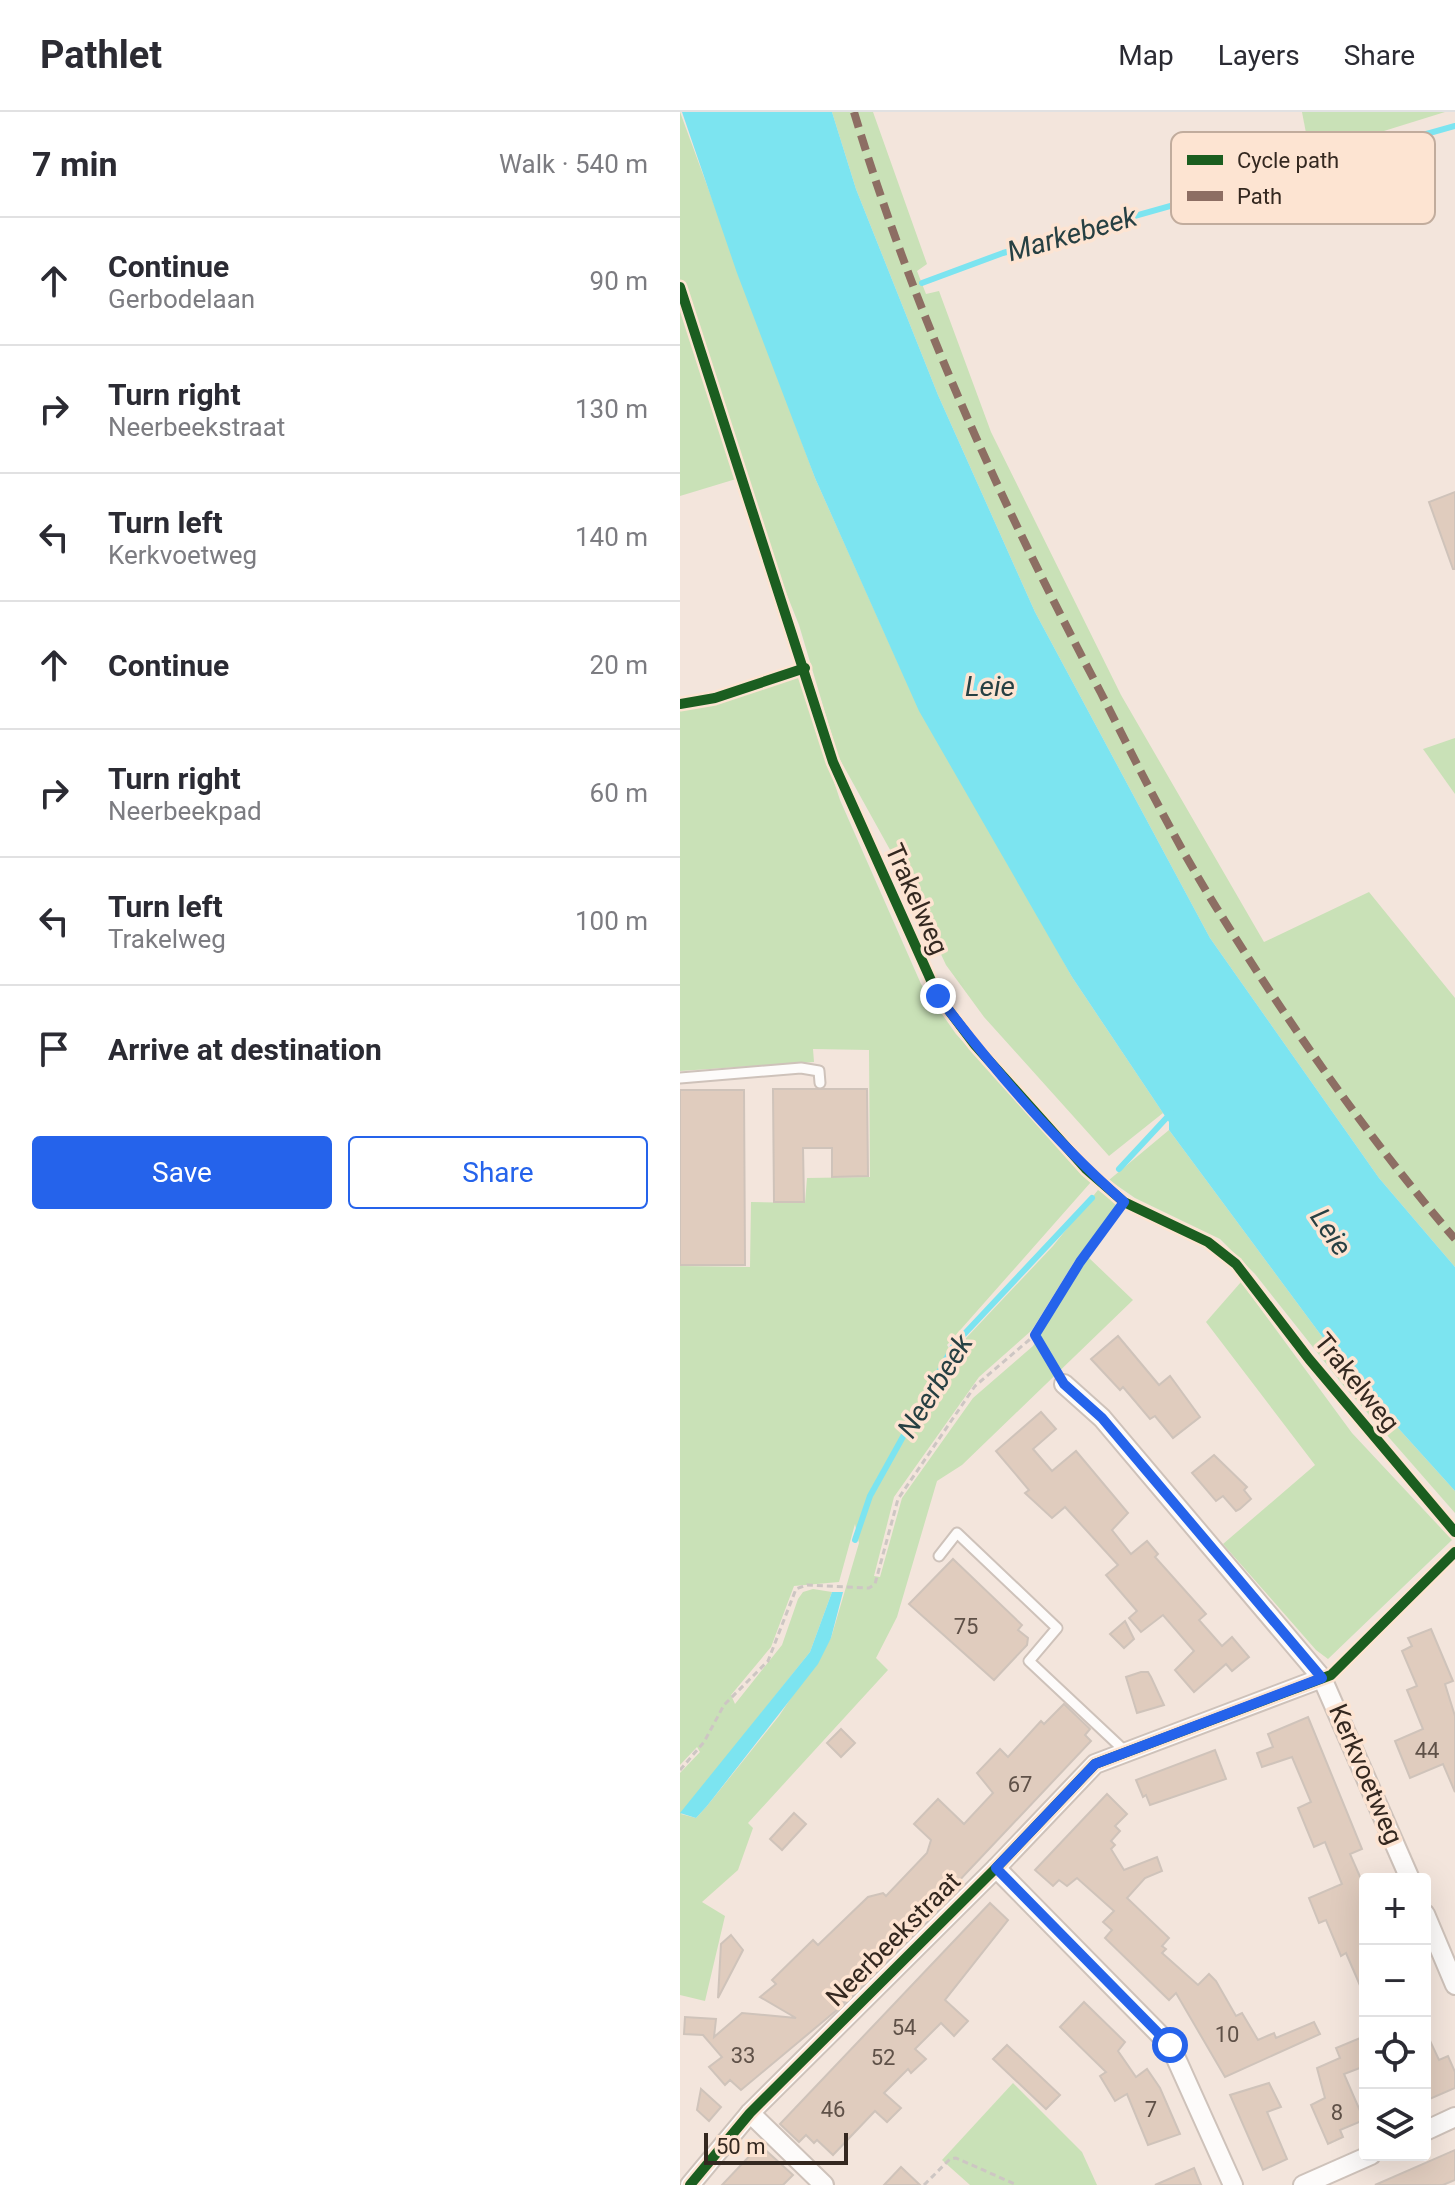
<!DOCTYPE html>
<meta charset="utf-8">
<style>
:root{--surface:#fff;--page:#f2f2f3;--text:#2b2b33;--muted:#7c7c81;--line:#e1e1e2;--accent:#2563eb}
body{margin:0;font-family:Roboto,sans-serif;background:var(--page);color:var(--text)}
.controls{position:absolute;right:24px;bottom:24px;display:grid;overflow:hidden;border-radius:8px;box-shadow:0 8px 32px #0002}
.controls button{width:72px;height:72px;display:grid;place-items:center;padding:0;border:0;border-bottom:2px solid var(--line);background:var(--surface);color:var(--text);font:40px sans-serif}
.scale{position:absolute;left:24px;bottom:20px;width:144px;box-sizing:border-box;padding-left:8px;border:4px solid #342820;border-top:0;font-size:22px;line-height:28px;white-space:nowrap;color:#342820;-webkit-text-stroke:6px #fde4d2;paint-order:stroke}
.stop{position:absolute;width:24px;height:24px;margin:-18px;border:6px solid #2563eb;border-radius:50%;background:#fff}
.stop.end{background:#2563eb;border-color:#fff;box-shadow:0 2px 8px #0008}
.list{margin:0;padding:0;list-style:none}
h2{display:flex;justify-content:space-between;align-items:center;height:104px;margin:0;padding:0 32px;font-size:34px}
h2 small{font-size:26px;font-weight:400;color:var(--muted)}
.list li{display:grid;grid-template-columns:52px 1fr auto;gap:24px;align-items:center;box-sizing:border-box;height:128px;padding:0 32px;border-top:2px solid var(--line)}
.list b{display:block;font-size:30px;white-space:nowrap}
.list p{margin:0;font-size:26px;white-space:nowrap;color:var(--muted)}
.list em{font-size:26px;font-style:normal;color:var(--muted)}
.actions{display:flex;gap:16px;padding:24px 32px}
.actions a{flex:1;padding:18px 0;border:2px solid var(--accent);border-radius:8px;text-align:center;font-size:28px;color:var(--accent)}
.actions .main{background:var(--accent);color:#fff}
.icon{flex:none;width:44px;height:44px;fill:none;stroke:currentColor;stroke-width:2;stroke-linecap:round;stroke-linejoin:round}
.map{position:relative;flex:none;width:775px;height:2073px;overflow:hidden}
header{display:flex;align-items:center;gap:48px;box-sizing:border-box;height:112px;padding:0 40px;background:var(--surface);border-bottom:2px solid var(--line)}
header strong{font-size:38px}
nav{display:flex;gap:44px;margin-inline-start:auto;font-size:28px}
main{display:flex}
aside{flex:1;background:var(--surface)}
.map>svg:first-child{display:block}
.green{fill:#c9e1b7;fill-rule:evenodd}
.water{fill:#7ce4f0}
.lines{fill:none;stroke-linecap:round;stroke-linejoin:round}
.stream{stroke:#7ce4f0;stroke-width:6}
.building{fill:#e0ccbe;stroke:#cfc3ba;stroke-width:2}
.service-casing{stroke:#cec2ba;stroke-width:13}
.minor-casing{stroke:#cec2ba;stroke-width:22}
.path{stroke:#cdc6c3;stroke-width:3;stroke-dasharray:6 4;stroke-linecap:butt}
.service{stroke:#fdfbfa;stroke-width:9}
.minor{stroke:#fdfbfa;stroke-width:18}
.quiet{stroke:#8d6e63;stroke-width:8;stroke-dasharray:16 8;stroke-linecap:butt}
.cycleway-casing{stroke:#fde4d2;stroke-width:15}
.cycleway{stroke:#1b5e20;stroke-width:10}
.route{stroke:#2563eb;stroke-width:10}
.labels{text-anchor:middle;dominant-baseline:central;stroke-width:7;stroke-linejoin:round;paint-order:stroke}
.number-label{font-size:22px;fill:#5f5148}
.street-label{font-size:26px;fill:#342820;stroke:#fde4d2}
.water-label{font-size:28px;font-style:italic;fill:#274043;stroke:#fde4d2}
.key{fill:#fde4d2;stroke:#c1ac9d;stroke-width:2}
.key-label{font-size:22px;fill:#342820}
</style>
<header>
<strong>Pathlet</strong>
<nav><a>Map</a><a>Layers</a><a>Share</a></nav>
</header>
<main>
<aside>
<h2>7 min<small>Walk · 540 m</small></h2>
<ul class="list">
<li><svg class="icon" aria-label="ahead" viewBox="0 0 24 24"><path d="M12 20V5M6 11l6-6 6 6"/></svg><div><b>Continue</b><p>Gerbodelaan</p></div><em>90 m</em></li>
<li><svg class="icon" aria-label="right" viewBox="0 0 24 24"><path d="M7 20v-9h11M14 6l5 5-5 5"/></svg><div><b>Turn right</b><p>Neerbeekstraat</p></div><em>130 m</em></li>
<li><svg class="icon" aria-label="left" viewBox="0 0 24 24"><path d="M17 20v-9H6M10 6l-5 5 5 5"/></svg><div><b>Turn left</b><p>Kerkvoetweg</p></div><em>140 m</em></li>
<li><svg class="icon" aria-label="ahead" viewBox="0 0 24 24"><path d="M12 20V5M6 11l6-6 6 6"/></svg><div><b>Continue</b></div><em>20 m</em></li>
<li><svg class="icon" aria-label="right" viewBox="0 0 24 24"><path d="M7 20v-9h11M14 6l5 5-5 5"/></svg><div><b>Turn right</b><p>Neerbeekpad</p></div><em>60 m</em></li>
<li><svg class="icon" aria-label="left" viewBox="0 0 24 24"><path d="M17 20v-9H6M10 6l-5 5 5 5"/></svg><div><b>Turn left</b><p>Trakelweg</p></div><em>100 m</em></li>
<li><svg class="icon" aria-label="arrive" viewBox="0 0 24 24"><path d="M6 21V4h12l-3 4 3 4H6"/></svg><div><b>Arrive at destination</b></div></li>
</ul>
<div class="actions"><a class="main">Save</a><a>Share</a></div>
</aside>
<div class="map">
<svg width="775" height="2073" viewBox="0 0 775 2073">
<rect width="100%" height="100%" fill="#f3e5dc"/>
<!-- green -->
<g class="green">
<polygon points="0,0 135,366 219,553 392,865 483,1001 429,1044 304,905 266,853 224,763 158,644 119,513 69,388 56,367 0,384"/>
<polygon points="152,0 193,0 247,152 237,159 246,182 259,179 311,320 441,583 584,830 689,780 775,886 775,1155 699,1066 530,826 355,500 258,283 176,77"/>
<polygon points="622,0 765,0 630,42"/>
<path d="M119 563 160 688 241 872 276 922 411 1070 267 1233 272 1241 373 1134 418 1078 438 1092 394 1150 352 1218 299 1265 214 1385 194 1464 200 1465 222 1386 293 1286 353 1234 408 1145 453 1188 282 1353 257 1369 217 1505 196 1546 208 1558 68 1711 73 1716 58 1758 22 1790 45 1804 25 1889 0 1883V1661L20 1640 17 1635 0 1653V1154L70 1155 71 1090 125 1091 127 1066 190 1065 189 938 133 937 134 950 0 959V595L57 584ZM175 1412 179 1431 151 1526 99 1604 27 1694 16 1706 1 1702 130 1540 152 1480 133 1477 123 1480 118 1487 102 1533 55 1592 51 1583 91 1535 114 1474 159 1470Z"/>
<polygon points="775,626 775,682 743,637"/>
<polygon points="489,1018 672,1265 775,1379 775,1401 663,1273 575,1162 540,1127 455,1086 429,1068"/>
<polygon points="561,1170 672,1321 772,1428 648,1547 636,1538 543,1432 635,1353 526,1210"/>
<polygon points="333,1971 402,2040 417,2073 290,2073 262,2048"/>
</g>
<!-- water -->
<g class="water">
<polygon points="2,0 152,0 176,77 258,283 355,500 530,826 699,1066 775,1155 775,1379 672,1265 489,1018 489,1010 392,865 239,599 135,366 57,161"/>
<polygon points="152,1480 163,1480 151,1526 138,1552 27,1694 16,1706 0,1701 130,1540"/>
</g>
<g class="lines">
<!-- stream -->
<g class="stream">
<polyline points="242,171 323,141 775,14"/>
<polyline points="439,1057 491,1001"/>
<polyline points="175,1428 190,1384 274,1233 412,1086"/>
</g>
</g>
<!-- building -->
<g class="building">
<polygon points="775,380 775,457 773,457 749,390"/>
<polygon points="93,977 187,977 188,1064 152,1065 152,1036 123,1036 124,1090 94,1090"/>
<polygon points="0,978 64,978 65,1153 0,1153"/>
<polygon points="438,1224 479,1273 490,1264 520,1305 493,1326 475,1304 470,1307 443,1275 440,1278 411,1247"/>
<polygon points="361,1300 376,1317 353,1337 372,1359 396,1339 448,1401 432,1418 451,1442 467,1429 478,1442 475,1445 526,1502 519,1508 542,1534 552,1525 569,1545 552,1559 546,1552 514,1580 495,1558 514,1539 483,1503 461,1520 449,1506 457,1499 426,1463 438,1453 385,1395 372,1406 345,1381 349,1378 316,1339"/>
<polygon points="534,1343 567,1375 564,1378 571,1387 560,1397 556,1399 543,1384 536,1389 512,1361"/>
<polygon points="273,1447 342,1513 338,1518 348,1526 347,1533 314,1568 229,1492"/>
<polygon points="445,1509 454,1527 444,1536 430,1522"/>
<polygon points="751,1517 773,1569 765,1572 775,1604 775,1680 763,1652 730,1666 715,1629 743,1617 727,1578 737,1574 722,1539 732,1534 728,1526"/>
<polygon points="461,1560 468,1560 471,1565 484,1593 457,1601 446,1565"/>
<polygon points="384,1592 410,1617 405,1623 411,1629 158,1897 61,1978 50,1968 45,1973 29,1955 42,1945 23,1923 4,1922 5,1905 36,1907 34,1925 62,1901 116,1906 80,1885 96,1872 92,1868 133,1828 138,1833 188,1785 203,1781 206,1784 247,1741 251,1728 234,1712 258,1687 284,1712 313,1681 297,1661 320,1637 328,1645 361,1609 364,1612"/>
<polygon points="628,1605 682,1737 670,1742 685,1776 685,1885 666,1841 661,1844 646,1808 639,1811 629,1786 662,1772 645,1730 634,1735 618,1696 631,1690 612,1645 582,1655 577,1641 593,1635 588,1622"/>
<polygon points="161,1617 175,1631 161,1645 147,1631"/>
<polygon points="535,1638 546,1667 470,1693 466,1683 463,1685 456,1668"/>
<polygon points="427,1682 447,1702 435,1714 440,1719 431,1729 435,1733 431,1737 444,1758 477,1745 482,1759 465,1766 447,1786 489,1826 482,1834 486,1837 482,1841 518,1873 529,1862 536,1869 556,1904 562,1901 578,1928 594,1921 596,1926 634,1910 640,1922 545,1965 496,1881 489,1888 425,1826 432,1818 423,1810 434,1799 397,1766 387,1774 379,1768 373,1774 355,1758"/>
<polygon points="114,1701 126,1712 102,1738 90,1727"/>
<polygon points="310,1791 328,1808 265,1888 288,1909 274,1924 261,1911 235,1937 246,1947 231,1961 228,1957 204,1981 221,1996 207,2010 195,1999 153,2043 137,2028 134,2031 126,2023 119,2030 100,2012"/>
<polygon points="51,1823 63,1838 38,1886 41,1832"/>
<polygon points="404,1890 445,1930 438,1939 456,1965 467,1957 480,1976 500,2022 468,2033 447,1982 435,1989 420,1964 426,1960 380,1915"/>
<polygon points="745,1918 759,1948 768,1944 775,1960 775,1976 745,1989"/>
<polygon points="685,1924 685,1954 664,1962 684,2008 660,2018 663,2025 648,2032 631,1993 645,1986 637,1956 660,1946 656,1936"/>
<polygon points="327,1933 380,1983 366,1997 313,1947"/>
<polygon points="589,1971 601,1995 587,2000 607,2047 583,2058 550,1983"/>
<polygon points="21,1977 41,1995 29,2009 17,1998"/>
<polygon points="80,2033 113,2063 103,2073 42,2073"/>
<polygon points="775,2038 775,2068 763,2073 695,2073"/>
<polygon points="221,2055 240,2073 204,2073"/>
<polygon points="514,2056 521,2073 475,2073"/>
</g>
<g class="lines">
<!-- service casing -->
<g class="service-casing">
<g id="service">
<polyline points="0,175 153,650 258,884 295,933 406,1057 444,1090 528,1130 556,1152 629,1247 775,1420"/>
<polyline points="0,966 121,956 139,959 140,971"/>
<polyline points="259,1444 277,1421 377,1516 349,1549 446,1640"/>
</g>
</g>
<!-- minor casing -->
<g class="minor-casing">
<g id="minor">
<polyline points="384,1272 422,1306 642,1566 730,1767"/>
<polyline points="316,1756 490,1933 553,2073"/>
<polyline points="745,1802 775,1873"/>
<polyline points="70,2001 144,2073"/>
<polyline points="745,2019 775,2005"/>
<polyline points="10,2073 70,2001 316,1756 415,1652 642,1566"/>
<polyline points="623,2073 691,2043"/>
</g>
</g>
<!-- path -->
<g class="path">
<polyline points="355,1224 376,1258"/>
<polyline points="0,1658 24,1630 44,1593 88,1549 116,1477 127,1473 189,1476 195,1472 218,1387 295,1274 355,1223 400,1150 435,1102"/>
<polyline points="244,2073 270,2047 276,2046 337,2073"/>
</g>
<!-- service -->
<use href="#service" class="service"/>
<!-- minor -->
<use href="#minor" class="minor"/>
<!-- quiet -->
<path class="quiet" d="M174 0C235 204 322 393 421 581 459 656 496 732 541 803 611 915 689 1027 775 1127"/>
<!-- cycleway casing -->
<g class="cycleway-casing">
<g id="cycleway">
<polyline points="0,175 153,650 258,884 295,933 406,1057 444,1090 528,1130 556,1152 629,1247 775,1420"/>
<polyline points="0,592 35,586 125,556"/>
<polyline points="10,2073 70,2001 316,1756 415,1652 651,1563 775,1440"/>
</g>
</g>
<!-- cycleway -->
<use href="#cycleway" class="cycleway"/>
</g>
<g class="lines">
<!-- route -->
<path class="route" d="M258 884C314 958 375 1030 444 1090L400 1150 355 1223 384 1272 422 1306 642 1566 415 1652 316 1756 490 1933"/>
</g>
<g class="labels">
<!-- number labels -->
<g class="number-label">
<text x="286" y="1514">75</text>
<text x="747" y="1638">44</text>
<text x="340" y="1672">67</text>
<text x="224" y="1915">54</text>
<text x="547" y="1922">10</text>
<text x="63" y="1943">33</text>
<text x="203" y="1945">52</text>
<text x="153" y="1997">46</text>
<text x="471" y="1997">7</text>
<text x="657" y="2000">8</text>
</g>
<!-- street labels -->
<g class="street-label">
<text transform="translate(237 787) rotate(66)">Trakelweg</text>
<text transform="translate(677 1270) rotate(51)">Trakelweg</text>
<text transform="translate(686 1662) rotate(67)">Kerkvoetweg</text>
<text transform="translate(213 1827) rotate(-45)">Neerbeekstraat</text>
</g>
<!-- water labels -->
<g class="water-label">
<text transform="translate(392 122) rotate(-16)">Markebeek</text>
<text x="310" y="574">Leie</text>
<text transform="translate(651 1120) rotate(56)">Leie</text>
<text transform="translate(255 1274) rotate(-58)">Neerbeek</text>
</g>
</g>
<!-- legend -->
<rect x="491" y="20" width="264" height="92" rx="12" class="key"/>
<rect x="507" y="43" width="36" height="10" fill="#1b5e20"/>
<rect x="507" y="79" width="36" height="10" fill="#8d6e63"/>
<g class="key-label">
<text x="557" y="56">Cycle path</text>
<text x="557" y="92">Path</text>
</g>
</svg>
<div class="controls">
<button>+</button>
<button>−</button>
<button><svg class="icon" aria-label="locate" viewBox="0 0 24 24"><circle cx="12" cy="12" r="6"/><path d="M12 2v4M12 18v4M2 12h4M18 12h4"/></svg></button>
<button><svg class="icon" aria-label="layers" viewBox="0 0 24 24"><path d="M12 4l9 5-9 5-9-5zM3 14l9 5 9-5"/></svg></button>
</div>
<div class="scale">50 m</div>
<div class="stop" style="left:490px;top:1933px"></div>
<div class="stop end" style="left:258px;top:884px"></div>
</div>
</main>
